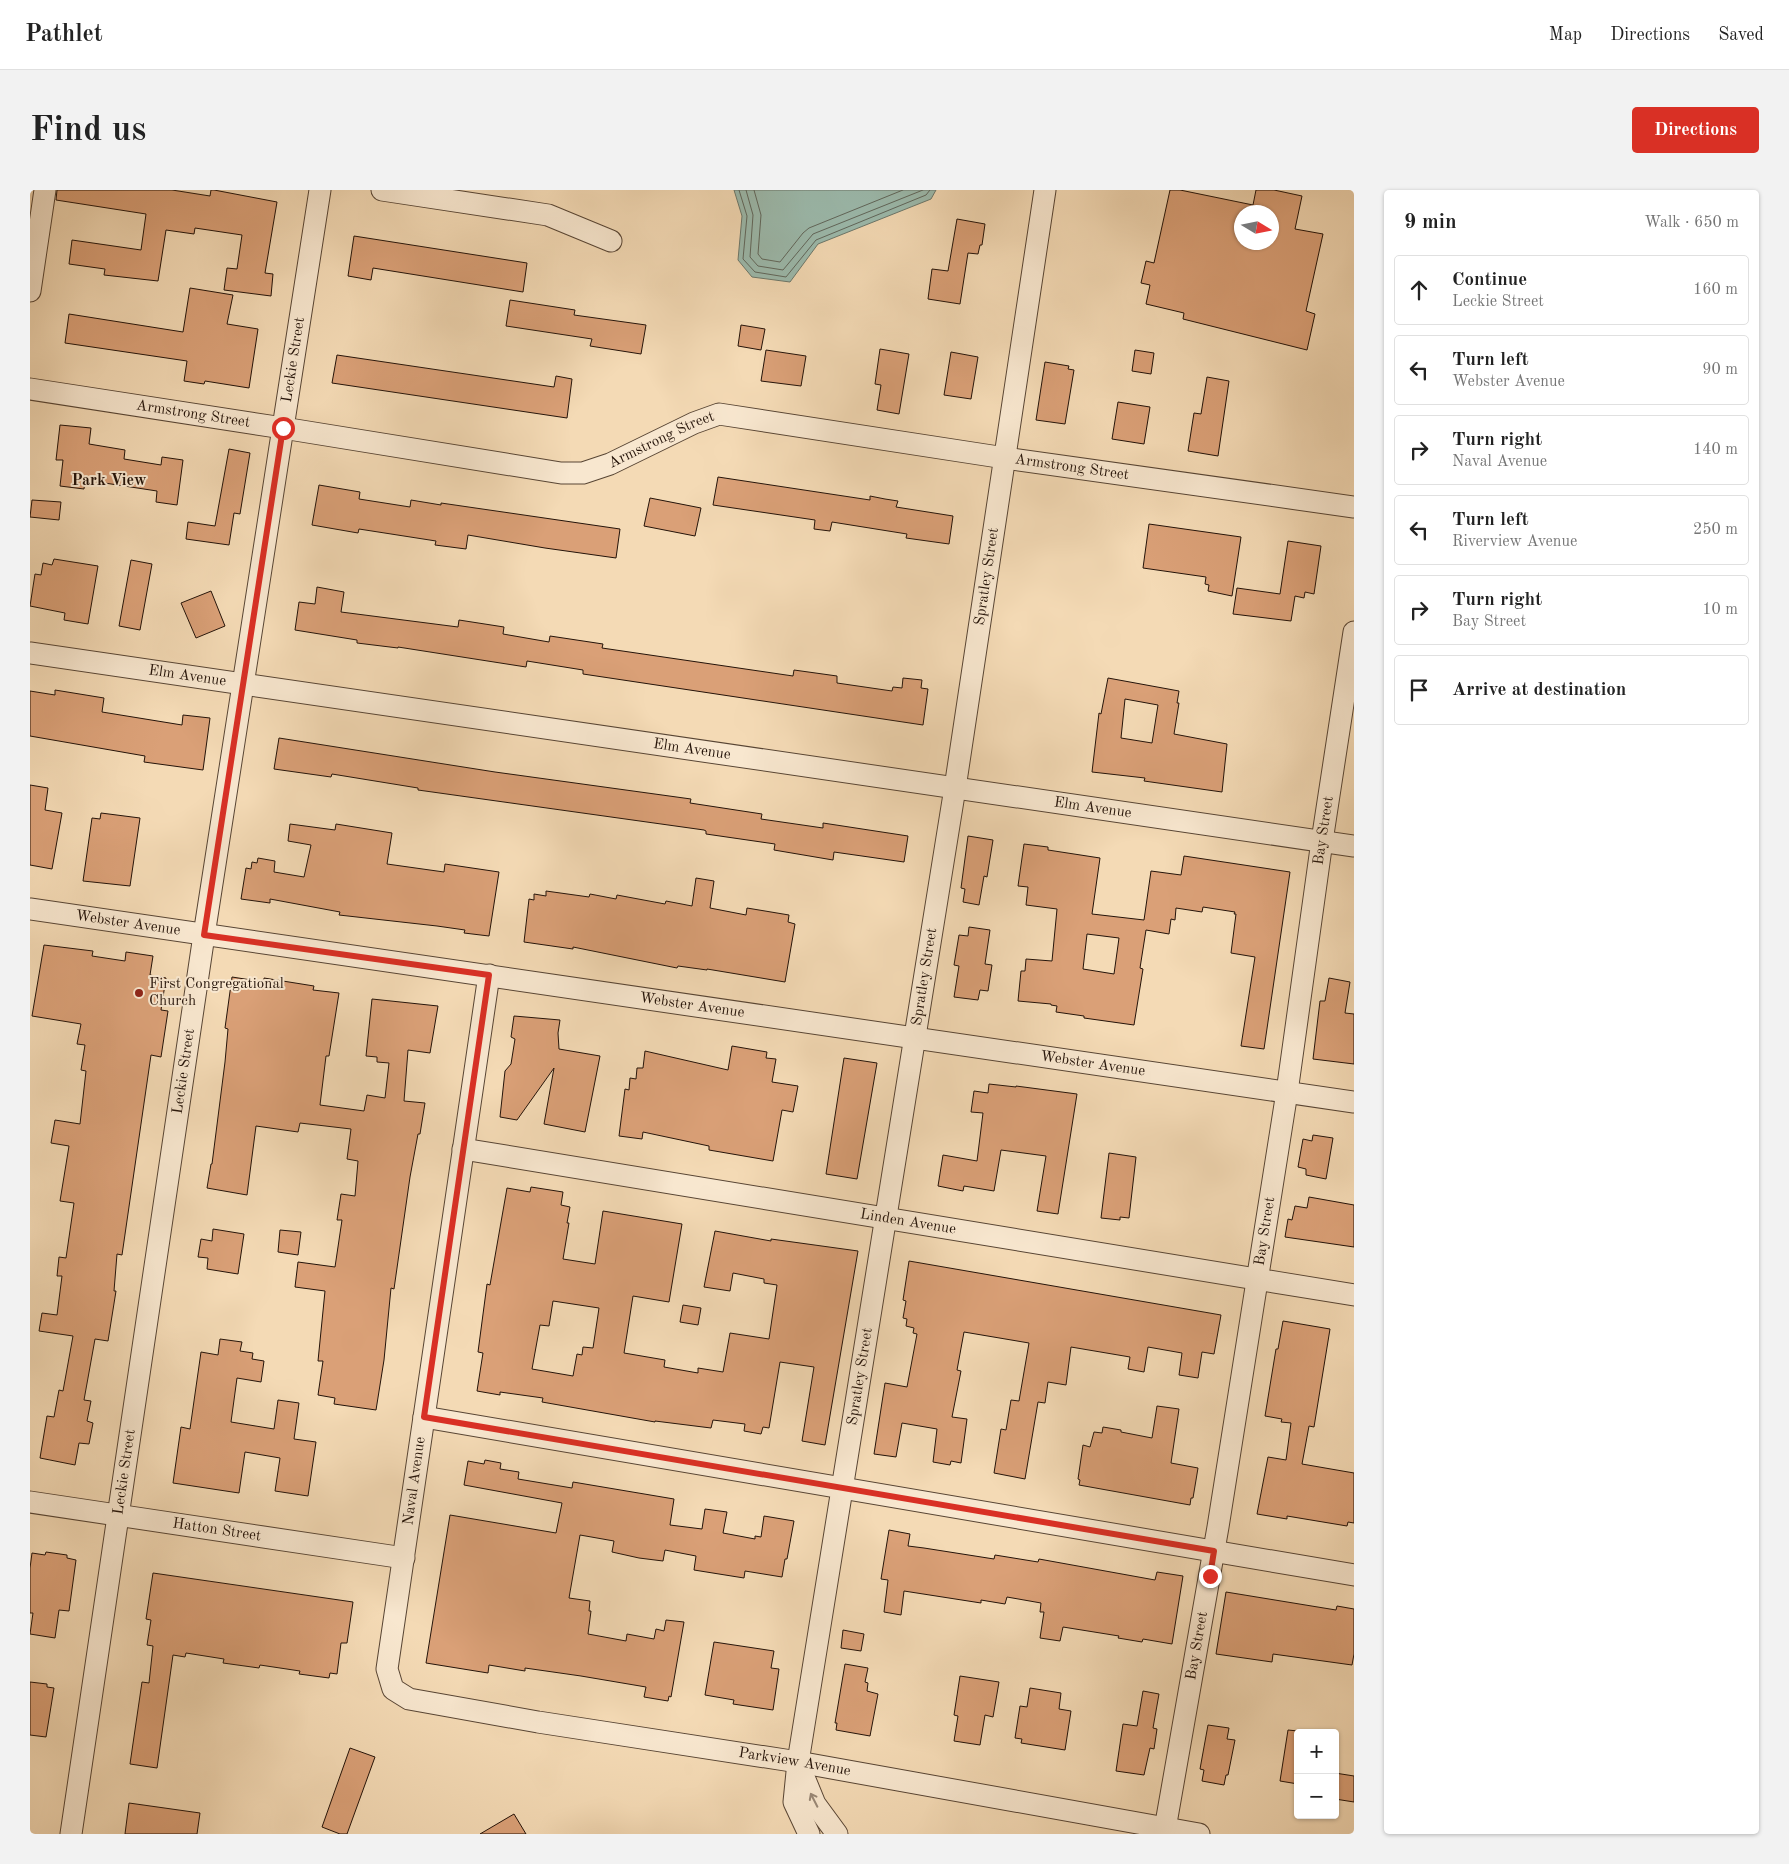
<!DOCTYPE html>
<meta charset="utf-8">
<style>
:root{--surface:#fff;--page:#f2f2f2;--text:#222;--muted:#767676;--line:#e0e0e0;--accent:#d93025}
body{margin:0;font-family:"Old Standard TT",serif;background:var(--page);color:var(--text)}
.controls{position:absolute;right:15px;bottom:15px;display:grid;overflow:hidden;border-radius:5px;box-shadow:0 1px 4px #0004}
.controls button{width:45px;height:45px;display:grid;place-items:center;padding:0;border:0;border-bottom:1px solid var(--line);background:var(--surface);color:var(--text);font:25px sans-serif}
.compass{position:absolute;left:1204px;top:15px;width:45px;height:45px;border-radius:50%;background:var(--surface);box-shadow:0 1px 4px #0004;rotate:100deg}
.stop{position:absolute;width:15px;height:15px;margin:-11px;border:4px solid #d93025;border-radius:50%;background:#fff}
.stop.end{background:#d93025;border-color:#fff;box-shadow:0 1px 5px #0008}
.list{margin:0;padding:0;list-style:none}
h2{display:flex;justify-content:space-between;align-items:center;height:65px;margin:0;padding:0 20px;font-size:21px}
h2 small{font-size:16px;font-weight:400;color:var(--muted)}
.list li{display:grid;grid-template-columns:32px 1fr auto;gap:15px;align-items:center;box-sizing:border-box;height:70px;margin:0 10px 10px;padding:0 10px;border:1px solid var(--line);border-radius:5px}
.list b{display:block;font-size:19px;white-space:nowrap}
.list p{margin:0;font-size:16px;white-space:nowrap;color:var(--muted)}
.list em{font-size:16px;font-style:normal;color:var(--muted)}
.icon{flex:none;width:28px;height:28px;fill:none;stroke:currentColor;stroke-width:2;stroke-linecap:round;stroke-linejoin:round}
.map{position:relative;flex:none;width:1324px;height:1644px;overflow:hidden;border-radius:5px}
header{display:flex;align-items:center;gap:30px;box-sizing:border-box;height:70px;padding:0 25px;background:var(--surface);border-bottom:1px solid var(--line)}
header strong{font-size:24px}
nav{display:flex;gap:28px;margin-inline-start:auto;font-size:18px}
.intro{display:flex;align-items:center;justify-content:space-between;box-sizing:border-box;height:120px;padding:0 30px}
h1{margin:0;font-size:35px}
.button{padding:12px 22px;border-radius:5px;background:var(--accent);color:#fff;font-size:18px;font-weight:700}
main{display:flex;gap:30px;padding:0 30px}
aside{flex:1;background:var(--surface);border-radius:5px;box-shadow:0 1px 4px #0004}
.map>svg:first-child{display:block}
.water{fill:#9cbbae;stroke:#6c786c}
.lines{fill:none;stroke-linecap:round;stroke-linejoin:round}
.shore{stroke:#60675c;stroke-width:1}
.building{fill:#daa077;stroke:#241309;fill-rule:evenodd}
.minor-casing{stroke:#584534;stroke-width:23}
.minor{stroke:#f8e7cf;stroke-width:21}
.oneway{stroke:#998876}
.route{stroke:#d93025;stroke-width:6}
.poi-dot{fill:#8f2418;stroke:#f8e7cf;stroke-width:2}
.labels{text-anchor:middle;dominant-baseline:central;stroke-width:4;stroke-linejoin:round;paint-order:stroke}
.street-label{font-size:15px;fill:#241309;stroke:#f8e7cf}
.poi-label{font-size:15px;fill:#241309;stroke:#f8e7cf;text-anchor:start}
.neighbourhood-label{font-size:16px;font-weight:bold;fill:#241309;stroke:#f8e7cf}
</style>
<header>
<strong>Pathlet</strong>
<nav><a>Map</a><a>Directions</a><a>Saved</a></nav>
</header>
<div class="intro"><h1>Find us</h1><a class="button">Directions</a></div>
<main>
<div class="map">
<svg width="1324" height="1644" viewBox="0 0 1324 1644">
<rect width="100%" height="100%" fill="#f4dab5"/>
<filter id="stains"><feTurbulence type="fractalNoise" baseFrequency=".004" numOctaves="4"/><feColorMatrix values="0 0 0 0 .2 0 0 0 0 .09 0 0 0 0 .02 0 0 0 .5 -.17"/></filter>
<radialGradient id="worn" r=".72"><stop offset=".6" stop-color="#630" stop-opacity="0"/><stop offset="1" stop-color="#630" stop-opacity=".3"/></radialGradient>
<!-- water -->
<polygon class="water" points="704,0 906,0 901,9 788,54 760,92 722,87 708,70 712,26"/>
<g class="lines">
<!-- shore -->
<g class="shore">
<polyline points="709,0 717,26 713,69 725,82 756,87 786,50 896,5 900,0"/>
<polyline points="716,0 723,25 720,67 728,76 753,80 783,44 893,0"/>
<polyline points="724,0 731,25 728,64 732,69 750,72 773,43 779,38 873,0"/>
</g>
</g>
<!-- building -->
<g class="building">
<polygon points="27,0 142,0 180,6 181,0 184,0 247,12 235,83 243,84 241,106 194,100 197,78 207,79 212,45 165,38 164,44 136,40 128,91 74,85 75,79 39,74 42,50 111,60 116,24 26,10"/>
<path d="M1140 0H1150L1223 15 1226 0H1244L1272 6 1265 39 1293 44 1276 121 1285 124 1277 160 1153 129 1154 123 1116 114 1120 95 1111 93 1116 71 1124 73ZM1212 22H1242V52H1212Z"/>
<polygon points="927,29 955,34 952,55 950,55 948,64 938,63 930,114 898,109 902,79 918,81"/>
<polygon points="324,46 497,73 493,102 343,78 341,90 318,86"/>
<polygon points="160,98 203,105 197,134 228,139 219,198 175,191 174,194 154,191 157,171 35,153 39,124 153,142"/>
<polygon points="480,110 545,120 544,125 616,135 611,164 560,156 562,149 476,136"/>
<polygon points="711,135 735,139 731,160 708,156"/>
<polygon points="850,159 879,164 869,224 847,220 851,195 845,194"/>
<polygon points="736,160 776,166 771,196 731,191"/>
<polygon points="1105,160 1124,163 1121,184 1102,181"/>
<polygon points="921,162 948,167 941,209 914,205"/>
<polygon points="307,165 524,197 526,186 542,189 537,228 302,193"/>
<polygon points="1015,172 1039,176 1038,179 1044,180 1035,234 1006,230"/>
<polygon points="1177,187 1199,191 1188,266 1158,261 1164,223 1171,224"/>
<polygon points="1088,212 1120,217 1114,254 1082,249"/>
<polygon points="30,235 61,238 59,254 95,260 94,269 131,275 132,267 153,270 147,315 126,312 127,301 55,290 54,299 30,296 33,270 26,270"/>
<polygon points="199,259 220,263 210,324 204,323 199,355 156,349 158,332 185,336"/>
<polygon points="688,287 840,310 840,306 855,309 868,311 866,317 923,326 919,354 876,348 877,344 802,332 800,341 784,339 785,330 683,315"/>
<polygon points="289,295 330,302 329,309 380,317 381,310 411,315 411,313 590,339 586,368 515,358 438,345 436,359 405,355 406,351 329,339 328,343 282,335"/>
<polygon points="620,308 671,318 665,346 614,336"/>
<polygon points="2,310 31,312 29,330 0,327"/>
<polygon points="1119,334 1211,347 1202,406 1178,401 1179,395 1175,394 1176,387 1113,378"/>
<polygon points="1258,351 1291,356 1284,404 1275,402 1274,408 1265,406 1261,431 1203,424 1207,398 1250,404"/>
<polygon points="24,369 68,376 58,434 34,430 35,423 0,416 5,384 11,385 13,373 22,375"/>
<polygon points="101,370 122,374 110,440 89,436"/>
<polygon points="287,397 314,402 311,422 428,437 429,430 474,437 473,444 519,452 520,446 573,454 572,458 763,486 764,480 807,486 807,493 862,501 863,497 872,498 873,488 892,490 891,498 898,499 893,535 553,484 553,480 497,471 496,477 368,457 368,458 327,453 327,450 265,440 269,412 285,414"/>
<polygon points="181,401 195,436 166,448 151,413"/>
<path d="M1078 488 1149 501 1147 513H1149L1144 544 1197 554 1192 602 1114 591 1115 588 1062 582 1069 523 1071 524ZM1095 509 1128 515 1122 553 1091 548Z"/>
<polygon points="25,500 74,508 72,522 152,535 153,525 180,528 173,580 114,572 115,566 0,546 0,501 25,505"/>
<polygon points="249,548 465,582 661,609 660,613 732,624 731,629 793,638 793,633 878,646 874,672 804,662 803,670 744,660 745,654 676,644 676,641 674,640 388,600 388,598 302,584 301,587 244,579"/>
<polygon points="0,595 18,598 15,620 32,623 22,679 0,675"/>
<polygon points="71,623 110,628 100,696 53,691 62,628 70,629"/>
<polygon points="260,634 305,640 306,634 362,643 357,674 414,682 415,674 469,682 459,746 434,743 435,740 407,736 309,725 310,722 240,709 240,713 211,709 216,678 221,679 222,672 227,673 228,668 245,671 244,682 274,687 281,655 258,651"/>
<polygon points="938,646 963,650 957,687 954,686 949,715 933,712 935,699 931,698"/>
<path d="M994 654 1018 657V660L1070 668 1062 724 1114 730 1121 681 1151 685 1154 666 1260 682 1234 859 1211 856 1225 767 1201 763 1206 724H1204L1205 722 1173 717 1172 722 1146 718 1145 730 1141 729 1139 744 1116 740 1110 778 1113 779 1104 835 1054 828V826L1026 822 1027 816 1021 815V814L988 811 991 781H995L996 769 1022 771 1027 719 996 715 998 697 988 696ZM1057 744 1089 748 1084 784 1053 779Z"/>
<polygon points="666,688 684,691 680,718 716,725 717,718 759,725 758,732 765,734 755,792 677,779 677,780 648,776 647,778 543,757 543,759 494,752 499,709 504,710 504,704 516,706 516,701 559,707 560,704 586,709 587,705 635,714 636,711 662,716"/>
<polygon points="939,737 960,740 955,774 962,775 958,801 950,800 948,810 924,807 929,776 924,775 929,745 938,746"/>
<polygon points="14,755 63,761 62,766 95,771 96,762 123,766 120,785 136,788 131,820 138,821 131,867 121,865 92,1065 87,1064 84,1101 86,1101 78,1151 65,1149 54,1210 61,1211 57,1231 63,1233 59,1254 49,1253 45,1275 10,1268 17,1226 24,1227 29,1200 33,1201 43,1146 9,1141 12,1123 27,1125 32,1086 27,1086 29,1067 36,1068 44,1013 30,1011 39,956 21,953 25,930 50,934 56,881 51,880 55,855 47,854 51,834 2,826"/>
<polygon points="202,787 234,792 234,788 284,796 283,800 309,803 299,866 296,866 290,915 334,921 337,905 355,908 359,873 347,872 347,867 336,866 342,809 408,816 400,863 378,860 374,911 395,913 390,944 388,944 380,987 364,1099 361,1098 354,1170 346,1220 304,1214 305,1208 288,1205 293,1171 288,1171 295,1101 265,1097 268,1072 305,1077 312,1030 307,1030 311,1004 325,1006 328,971 317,969 321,939 270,933 268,942 226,936 217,1005 177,998 181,974 182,974 195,872 198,839 195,838"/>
<polygon points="1299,788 1320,792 1315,823 1324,824 1324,874 1283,869 1290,811 1295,811"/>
<polygon points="484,826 530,830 528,843 529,859 570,866 555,942 514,934 524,878 487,930 470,927 475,881 481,874 485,849 481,847"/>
<polygon points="702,856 737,862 736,868 746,869 742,892 768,896 763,922 752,920 743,971 679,960 679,956 613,942 612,949 589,946 595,899 599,900 600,888 606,889 607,878 613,878 615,861 698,880"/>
<polygon points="814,868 847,873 827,989 796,984"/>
<polygon points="959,894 986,897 986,896 1047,904 1028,1024 1007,1021 1016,966 971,960 964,1001 934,996 933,1001 908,996 913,965 947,971 953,923 941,922 944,901 958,903"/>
<polygon points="1283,945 1303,948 1296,989 1276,985 1276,979 1268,977 1273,949 1282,951"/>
<polygon points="1079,963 1106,967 1099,1028 1090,1027 1090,1030 1071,1028"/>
<path d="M501 997 533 1002 531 1015 540 1017 537 1033H539L533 1069 565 1074 573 1021 652 1034 639 1112 603 1106 594 1163 635 1170 634 1177 668 1183V1178L693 1182 700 1143 739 1149 747 1095 734 1093V1089L703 1083 700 1101 674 1097 685 1041 741 1051V1049L828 1061 795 1255 772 1251 784 1177 750 1172 739 1238 733 1237 731 1244 714 1241 715 1234 683 1230 681 1238 625 1231V1232L512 1212 513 1208 470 1202V1205L447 1201 453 1163 448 1162 457 1094 460 1095 477 998 500 1002ZM523 1111 569 1118 563 1158 553 1157 552 1165 547 1164 543 1186 502 1179 510 1135 519 1136Z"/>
<polygon points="1279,1007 1324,1015 1324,1057 1255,1047 1258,1029 1262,1030 1265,1016 1277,1018"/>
<polygon points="183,1039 214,1044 208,1084 177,1079 178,1068 168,1067 171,1049 182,1051"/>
<polygon points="250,1040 271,1042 268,1065 248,1062"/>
<polygon points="879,1071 1191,1125 1184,1164 1172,1162 1168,1188 1149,1185 1152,1163 1118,1157 1114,1182 1098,1179 1100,1167 1041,1157 1036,1195 1018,1192 1015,1213 1008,1212 995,1289 964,1283 971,1239 976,1240 981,1210 989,1211 999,1153 934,1142 927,1180 931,1181 922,1227 937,1229 931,1273 921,1271 920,1275 903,1272 907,1239 872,1233 866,1267 844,1264 855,1193 877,1197 887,1144 883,1143 884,1138 876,1136 877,1129 873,1128 876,1111 873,1110"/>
<polygon points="653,1115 671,1118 668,1135 650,1132"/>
<polygon points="1253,1131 1300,1139 1284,1237 1279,1236 1272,1274 1324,1283 1324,1333 1318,1332 1317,1336 1257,1326 1257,1329 1227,1324 1238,1267 1256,1270 1261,1233 1251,1232 1252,1229 1235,1226 1246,1159 1248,1159"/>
<polygon points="190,1149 212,1152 210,1161 223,1163 222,1169 234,1171 231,1192 207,1188 201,1232 244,1239 248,1210 269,1213 264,1249 286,1252 278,1306 245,1301 250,1268 215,1262 209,1303 143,1293 151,1237 160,1239 171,1162 188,1165"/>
<polygon points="1127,1216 1149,1219 1141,1273 1168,1278 1163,1308 1161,1308 1160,1315 1049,1295 1050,1290 1048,1289 1053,1255 1060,1257 1064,1242 1072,1243 1073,1237 1091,1240 1091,1242 1122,1248"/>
<polygon points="455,1270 471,1273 470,1279 489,1282 488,1289 542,1298 543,1292 644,1309 640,1335 672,1339 675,1319 697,1322 693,1343 725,1349 725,1346 731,1347 734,1326 764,1331 757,1369 755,1369 752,1387 715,1381 714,1388 664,1380 666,1366 635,1360 633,1371 609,1368 582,1362 584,1351 550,1345 539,1408 560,1411 559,1421 561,1421 558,1444 596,1451 597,1444 624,1449 626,1439 634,1441 636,1430 654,1432 641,1507 639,1506 638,1511 614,1507 616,1497 551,1486 495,1478 495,1481 459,1475 458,1483 396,1473 420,1325 526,1343 532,1313 434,1295 438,1271 454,1274"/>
<polygon points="859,1340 880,1344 878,1356 894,1358 964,1369 965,1365 1008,1372 1009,1369 1125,1390 1127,1382 1153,1386 1142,1454 1113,1449 1112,1452 1088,1448 1089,1446 1033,1437 1030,1451 1010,1448 1014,1422 1010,1422 1011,1413 977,1407 975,1414 951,1410 951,1413 874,1401 871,1425 854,1422 858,1390 851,1389"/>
<polygon points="16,1362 37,1365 37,1368 46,1370 39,1421 29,1420 25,1448 0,1444 3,1423 0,1423 0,1378 2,1363 15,1365"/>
<polygon points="123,1383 323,1412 317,1453 311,1453 307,1484 300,1483 299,1488 269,1484 270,1481 230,1475 229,1478 193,1473 194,1469 156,1463 155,1467 143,1465 127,1578 100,1574 112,1492 119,1493 123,1456 117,1455 121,1430 116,1429"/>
<polygon points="1196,1402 1306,1420 1307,1416 1324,1419 1324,1464 1322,1475 1243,1464 1242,1472 1186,1464"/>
<polygon points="813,1440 834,1444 831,1461 811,1458"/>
<polygon points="684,1452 744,1461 741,1478 749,1479 743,1520 703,1514 704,1510 675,1505"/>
<polygon points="815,1474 838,1478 835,1492 838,1493 837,1501 848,1504 840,1546 806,1540 807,1533 805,1533"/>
<polygon points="930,1486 969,1492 963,1527 955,1525 950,1555 924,1551 928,1526 924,1525"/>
<polygon points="0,1492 17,1494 17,1497 24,1498 16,1547 0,1545"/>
<polygon points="1000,1498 1031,1503 1029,1519 1041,1521 1035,1560 991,1553 992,1549 985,1548 990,1516 997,1517"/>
<polygon points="1113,1501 1129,1504 1123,1538 1127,1539 1124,1559 1120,1558 1114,1585 1086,1581 1093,1534 1107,1536"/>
<polygon points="1178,1535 1199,1538 1197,1549 1205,1550 1198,1585 1196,1585 1194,1595 1172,1591 1174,1580 1170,1579"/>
<polygon points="1258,1540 1268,1541 1268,1594 1250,1591"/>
<polygon points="320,1558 345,1567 317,1644 310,1644 292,1637"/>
<polygon points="1305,1583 1324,1586 1324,1612 1305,1609"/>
<polygon points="99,1613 170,1623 167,1644 95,1644"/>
<polygon points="484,1624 496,1644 450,1644"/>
</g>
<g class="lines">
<!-- minor casing -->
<g class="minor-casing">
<g id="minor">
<polyline points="352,0 518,25 581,51"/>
<polyline points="0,101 15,0"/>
<path id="s1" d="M0 199 253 238 531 283H553L580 274 664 233 689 224 975 268 1324 317"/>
<path id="s2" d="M0 463 1324 656"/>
<path id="s3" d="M0 719 1324 912"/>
<path id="s4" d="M459 785 357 1479 363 1499 379 1509 508 1532 768 1572 1169 1644"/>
<path id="s5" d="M433 959 1324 1105"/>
<polyline points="394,1227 1324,1385"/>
<path id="s6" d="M0 1312 374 1368"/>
<polyline points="769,1575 785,1614 807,1644"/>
<path id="s7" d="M1135 1639 1188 1337 1257 902 1292 651 1324 442"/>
<path id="s8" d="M41 1644 174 745 290 0"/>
<path id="s9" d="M779 1644 764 1612 768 1572 925 598 1015 0"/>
</g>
</g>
<!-- minor -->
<use href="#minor" class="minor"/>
</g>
<!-- one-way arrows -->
<defs><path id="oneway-shaft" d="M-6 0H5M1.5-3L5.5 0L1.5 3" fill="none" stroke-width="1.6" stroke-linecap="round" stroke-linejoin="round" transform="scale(1.25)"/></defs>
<use class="oneway" href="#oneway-shaft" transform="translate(784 1610) rotate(-117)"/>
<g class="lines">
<!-- route -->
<polyline class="route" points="253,238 174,745 459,785 394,1227 1184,1361 1180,1386"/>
</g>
<!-- markers -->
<circle class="poi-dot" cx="109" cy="803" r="5"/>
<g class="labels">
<!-- street labels -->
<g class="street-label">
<text stroke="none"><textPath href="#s8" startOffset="1491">Leckie Street</textPath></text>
<text stroke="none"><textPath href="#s1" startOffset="165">Armstrong Street</textPath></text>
<text stroke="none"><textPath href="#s1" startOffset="645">Armstrong Street</textPath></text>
<text stroke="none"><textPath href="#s1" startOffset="1065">Armstrong Street</textPath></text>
<text stroke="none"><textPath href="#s9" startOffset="1276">Spratley Street</textPath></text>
<text stroke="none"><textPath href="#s2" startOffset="159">Elm Avenue</textPath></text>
<text stroke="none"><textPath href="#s2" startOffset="669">Elm Avenue</textPath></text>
<text stroke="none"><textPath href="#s2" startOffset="1074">Elm Avenue</textPath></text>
<text stroke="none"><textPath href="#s7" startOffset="1011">Bay Street</textPath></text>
<text stroke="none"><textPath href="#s3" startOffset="99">Webster Avenue</textPath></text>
<text stroke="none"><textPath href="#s9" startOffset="871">Spratley Street</textPath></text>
<text stroke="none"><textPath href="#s3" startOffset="669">Webster Avenue</textPath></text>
<text stroke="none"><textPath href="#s3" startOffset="1074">Webster Avenue</textPath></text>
<text stroke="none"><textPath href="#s8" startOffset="771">Leckie Street</textPath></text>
<text stroke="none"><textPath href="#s5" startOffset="451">Linden Avenue</textPath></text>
<text stroke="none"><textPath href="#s7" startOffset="606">Bay Street</textPath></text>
<text stroke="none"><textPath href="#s9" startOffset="466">Spratley Street</textPath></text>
<text stroke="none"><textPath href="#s8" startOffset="366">Leckie Street</textPath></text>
<text transform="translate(385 1291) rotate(-82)">Naval Avenue</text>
<text stroke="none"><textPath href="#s6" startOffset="189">Hatton Street</textPath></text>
<text stroke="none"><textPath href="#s7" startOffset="186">Bay Street</textPath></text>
<text stroke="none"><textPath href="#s4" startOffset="1132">Parkview Avenue</textPath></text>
</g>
<!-- poi labels -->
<g class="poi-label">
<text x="119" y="794">First Congregational<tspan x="119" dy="17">Church</tspan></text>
</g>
<!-- neighbourhood labels -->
<g class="neighbourhood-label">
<text x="79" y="291">Park View</text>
</g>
</g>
<rect width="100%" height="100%" filter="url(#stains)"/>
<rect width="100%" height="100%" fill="url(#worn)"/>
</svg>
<div class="controls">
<button>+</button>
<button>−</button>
</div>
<svg class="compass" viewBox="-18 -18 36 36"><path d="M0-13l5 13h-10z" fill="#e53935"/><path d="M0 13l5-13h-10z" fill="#767676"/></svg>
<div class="stop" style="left:253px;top:238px"></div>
<div class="stop end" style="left:1180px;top:1386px"></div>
</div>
<aside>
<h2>9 min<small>Walk · 650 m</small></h2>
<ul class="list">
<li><svg class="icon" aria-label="ahead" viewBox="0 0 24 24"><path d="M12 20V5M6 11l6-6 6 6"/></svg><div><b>Continue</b><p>Leckie Street</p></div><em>160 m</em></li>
<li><svg class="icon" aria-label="left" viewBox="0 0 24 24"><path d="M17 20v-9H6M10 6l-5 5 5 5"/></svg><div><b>Turn left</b><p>Webster Avenue</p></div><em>90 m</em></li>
<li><svg class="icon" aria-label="right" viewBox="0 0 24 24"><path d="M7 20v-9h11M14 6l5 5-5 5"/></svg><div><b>Turn right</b><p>Naval Avenue</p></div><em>140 m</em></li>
<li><svg class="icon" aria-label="left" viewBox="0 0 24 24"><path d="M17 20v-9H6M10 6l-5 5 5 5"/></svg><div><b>Turn left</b><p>Riverview Avenue</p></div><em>250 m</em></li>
<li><svg class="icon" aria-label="right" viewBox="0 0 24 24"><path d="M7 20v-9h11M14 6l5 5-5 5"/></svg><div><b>Turn right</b><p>Bay Street</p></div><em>10 m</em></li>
<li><svg class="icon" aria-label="arrive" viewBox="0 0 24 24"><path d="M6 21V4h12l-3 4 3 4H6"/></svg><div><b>Arrive at destination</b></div></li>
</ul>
</aside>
</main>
